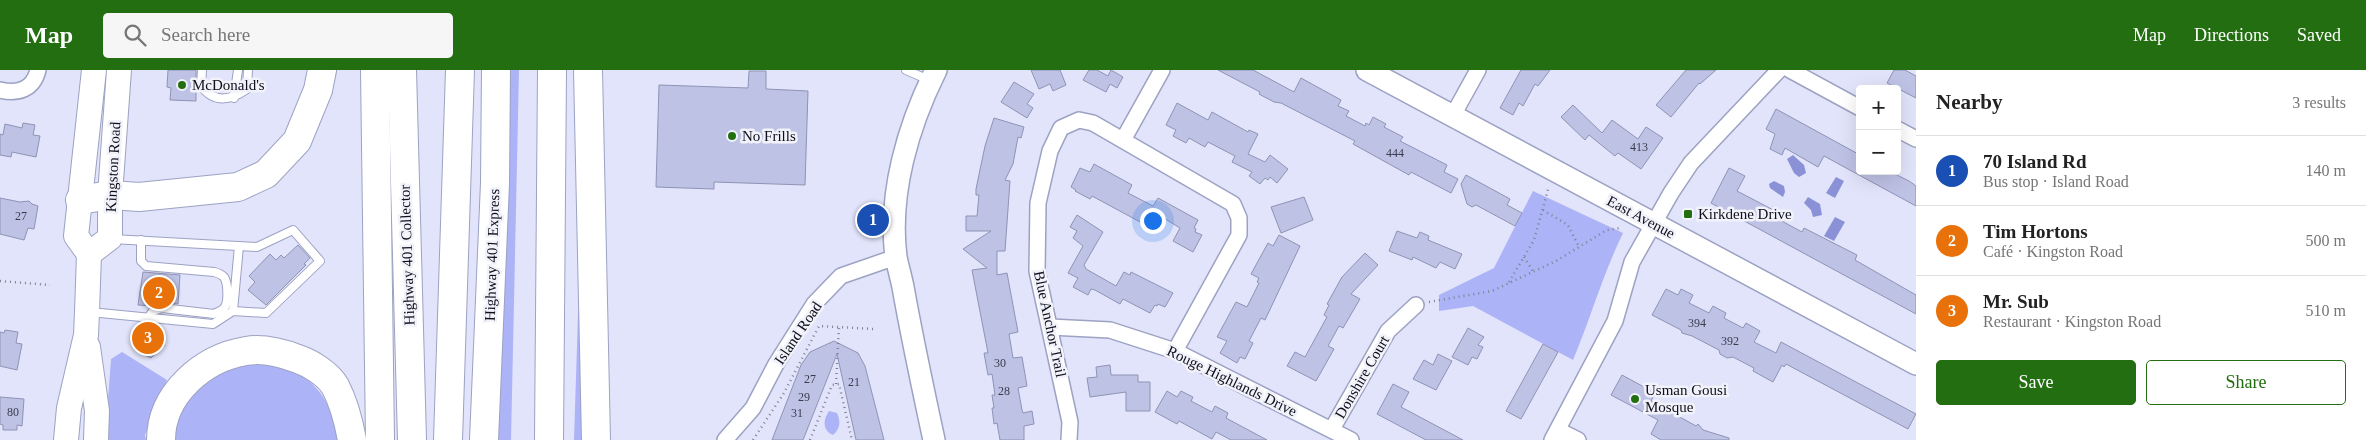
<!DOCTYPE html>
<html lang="en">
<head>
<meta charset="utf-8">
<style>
	:root { --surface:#fff; --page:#f6f6f6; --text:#222; --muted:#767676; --line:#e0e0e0; --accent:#226e10 }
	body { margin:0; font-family:"Times New Roman",serif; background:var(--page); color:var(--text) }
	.controls { position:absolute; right:15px; top:15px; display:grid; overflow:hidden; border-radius:5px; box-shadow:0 5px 20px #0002 }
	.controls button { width:45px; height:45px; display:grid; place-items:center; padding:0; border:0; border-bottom:1px solid var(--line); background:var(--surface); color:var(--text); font:25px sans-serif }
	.you { position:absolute; left:1152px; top:150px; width:18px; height:18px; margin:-12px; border:4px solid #fff; border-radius:50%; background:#1a73e8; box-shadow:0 0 0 8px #1a73e833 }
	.badge { display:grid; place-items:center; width:32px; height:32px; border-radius:50%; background:var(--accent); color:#fff; font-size:16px; font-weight:700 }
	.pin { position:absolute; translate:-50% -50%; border:2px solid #fff; box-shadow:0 1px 5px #0006 }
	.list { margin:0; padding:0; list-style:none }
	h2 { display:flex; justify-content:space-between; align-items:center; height:65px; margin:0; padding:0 20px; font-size:21px }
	h2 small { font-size:16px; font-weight:400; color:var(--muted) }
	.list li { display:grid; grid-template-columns:32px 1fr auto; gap:15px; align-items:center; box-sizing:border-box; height:70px; padding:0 20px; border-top:1px solid var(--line) }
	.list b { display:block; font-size:19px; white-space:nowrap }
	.list p { margin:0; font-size:16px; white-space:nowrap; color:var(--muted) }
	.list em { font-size:16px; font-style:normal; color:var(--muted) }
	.actions { display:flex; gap:10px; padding:15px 20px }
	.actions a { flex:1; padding:11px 0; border:1px solid var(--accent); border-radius:5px; text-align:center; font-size:18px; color:var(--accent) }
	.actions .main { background:var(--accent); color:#fff }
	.icon { flex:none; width:28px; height:28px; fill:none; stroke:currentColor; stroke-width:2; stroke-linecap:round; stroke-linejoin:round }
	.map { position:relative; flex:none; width:1916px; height:370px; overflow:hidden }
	header { display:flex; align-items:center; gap:30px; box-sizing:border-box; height:70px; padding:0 25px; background:var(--accent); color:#fff }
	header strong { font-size:24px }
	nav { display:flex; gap:28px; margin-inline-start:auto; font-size:18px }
	.search { width:350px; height:45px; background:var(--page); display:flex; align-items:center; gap:12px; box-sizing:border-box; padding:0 18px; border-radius:5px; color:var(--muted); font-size:19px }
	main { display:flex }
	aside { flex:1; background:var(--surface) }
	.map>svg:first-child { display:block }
</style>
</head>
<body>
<header>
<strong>Map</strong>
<div class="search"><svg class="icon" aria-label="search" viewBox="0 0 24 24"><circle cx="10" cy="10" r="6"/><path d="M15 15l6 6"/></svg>Search here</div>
<nav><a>Map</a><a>Directions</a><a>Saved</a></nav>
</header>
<main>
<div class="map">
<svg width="1916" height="370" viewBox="0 0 1916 370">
	<rect width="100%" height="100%" fill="#e1e4fa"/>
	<g fill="#acb3f6">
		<polygon points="507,0 519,0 511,370 494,370"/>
		<path d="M1533 121 1623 163C1603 204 1591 247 1573 290L1473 236 1439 241V225L1494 198Z"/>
		<polygon points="581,151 587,370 574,370"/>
		<polygon points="122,282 167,310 145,365 146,370 105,370 111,289"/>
		<path d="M270 289C313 308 329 322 338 370H169L182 331 205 306 240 291Z"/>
		<path d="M829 341 837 343C841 352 840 359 833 365 822 360 823 350 829 341Z"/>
	</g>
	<g fill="#8b91d7">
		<polygon points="1793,85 1804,95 1806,103 1799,107 1794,103 1787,89"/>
		<polygon points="1836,107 1844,111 1835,128 1826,123"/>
		<polygon points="1774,111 1784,116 1785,122 1783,127 1770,118 1769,114"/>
		<polygon points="1808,127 1820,134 1822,145 1813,147 1811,140 1804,133"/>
		<polygon points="1835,147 1845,152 1834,171 1824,166"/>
	</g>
	<g fill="#bec2e5" stroke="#8f93b4">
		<polygon points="168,0 196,0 196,31 170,30 171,18 167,17"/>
		<polygon points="1031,0 1060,0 1066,15 1053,21 1050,14 1039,19"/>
		<polygon points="1089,0 1097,0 1108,6 1111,0 1123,7 1117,18 1110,14 1106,22 1083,10"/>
		<polygon points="1218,0 1253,0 1294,22 1301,8 1341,30 1338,36 1349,41 1346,46 1365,56 1366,53 1369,55 1373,47 1386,54 1384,57 1403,67 1400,71 1447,95 1444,102 1458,109 1451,123 1411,102 1409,105 1353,74 1355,71 1281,33 1274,32 1259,24 1260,22"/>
		<polygon points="1521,0 1550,0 1538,16 1535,14 1523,36 1519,33 1513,45 1500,38"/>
		<polygon points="1686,0 1716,0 1700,14 1699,13 1671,47 1656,35"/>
		<polygon points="1894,0 1905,0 1916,6 1916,28 1887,13"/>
		<polygon points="749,1 766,1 766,19 808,21 805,115 714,112 714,119 656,117 659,15 748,18"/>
		<polygon points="1014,12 1034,24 1027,34 1033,38 1027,48 1001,32"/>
		<polygon points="1177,33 1208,50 1212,42 1248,62 1249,60 1258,64 1248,84 1265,92 1270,85 1288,99 1277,113 1270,107 1268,110 1265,108 1260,114 1249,106 1252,102 1232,92 1235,86 1208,72 1205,77 1189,68 1186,73 1173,66 1176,60 1166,55"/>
		<polygon points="1573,35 1602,63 1612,50 1638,69 1646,57 1663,68 1641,99 1618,83 1615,86 1589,65 1585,70 1561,47"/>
		<polygon points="1776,39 1860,85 1860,101 1889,101 1909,111 1916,116 1916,136 1824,86 1818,97 1785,78 1782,85 1770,79 1775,64 1766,59"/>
		<polygon points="994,48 1024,57 1021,68 1018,67 1013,94 1005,110 1010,111 1005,181 997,181 997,205 1007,203 1018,262 1009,264 1013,288 1022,287 1027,316 1018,318 1022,340 1023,343 1032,341 1034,354 1024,356 1024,370 1000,370 997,353 994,354 992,338 994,338 992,325 995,325 992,304 988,305 984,283 988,283 972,200 987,198 963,179 991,161 966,161 966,146 977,146 979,125 976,125 976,119 985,76"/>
		<polygon points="23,53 35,55 33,65 40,66 36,87 12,82 11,87 0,85 0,64 3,65 5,54 22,58"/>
		<polygon points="1094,94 1132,115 1128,123 1153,136 1158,128 1198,150 1194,158 1196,159 1195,162 1202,165 1193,182 1173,171 1180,158 1162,147 1155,160 1092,126 1090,129 1075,121 1076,120 1071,117 1080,98 1090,102"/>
		<polygon points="1729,98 1745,106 1737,121 1781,144 1778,149 1802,162 1804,158 1857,185 1855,190 1916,225 1916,244 1711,133"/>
		<polygon points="1466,105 1510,129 1507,135 1522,143 1515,156 1476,135 1472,137 1467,134 1461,114"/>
		<polygon points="1304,127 1313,150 1281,163 1271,137"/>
		<polygon points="0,128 20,132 29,131 32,134 38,136 34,159 28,158 24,170 0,164"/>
		<polygon points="1077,145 1103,162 1084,195 1086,199 1116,216 1124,202 1130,205 1131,202 1173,223 1165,237 1158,234 1157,236 1155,235 1150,243 1123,229 1120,234 1095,220 1091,219 1088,225 1073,217 1078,208 1068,203 1083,176 1073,168 1077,161 1070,157"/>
		<polygon points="1397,161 1417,168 1420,162 1429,166 1428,170 1462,184 1455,199 1440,192 1436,198 1413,187 1412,190 1389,181"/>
		<polygon points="1279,165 1300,176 1265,250 1261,248 1249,271 1253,273 1245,289 1240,287 1237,293 1220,283 1227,271 1217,267 1236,232 1247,237 1259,213 1257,212 1259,208 1251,204 1268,173 1273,176"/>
		<polygon points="298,175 310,188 304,194 306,195 266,235 248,220 255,212 249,206 270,184 276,190 281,185 284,188"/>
		<polygon points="1365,183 1378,195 1351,224 1360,229 1343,258 1339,256 1328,276 1334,279 1316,311 1287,296 1295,282 1305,287 1327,247 1324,245 1329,235 1327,234 1342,207"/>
		<polygon points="143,202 180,205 178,234 162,232 152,236 138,235"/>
		<polygon points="1666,219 1678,225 1681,219 1693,225 1689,233 1709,243 1713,236 1726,243 1724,248 1743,258 1746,253 1760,261 1754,272 1776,283 1781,272 1916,344 1908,359 1786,294 1784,297 1782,295 1773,312 1753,301 1754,298 1733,287 1727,288 1720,284 1719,280 1692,266 1682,263 1681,260 1652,245"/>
		<polygon points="1468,258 1484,267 1478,275 1483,277 1477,289 1472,287 1468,295 1452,287"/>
		<polygon points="5,260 18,262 16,273 22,274 17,300 0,296 0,262 4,263"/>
		<polygon points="139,260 152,261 165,275 151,288 137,281"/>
		<polygon points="834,271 858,283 865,296 884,370 856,370 837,284 803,370 772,370 801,295 810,282"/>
		<polygon points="1543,274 1558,282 1521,349 1506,341"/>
		<polygon points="1438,284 1452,291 1436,320 1413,309 1424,290 1433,295"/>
		<polygon points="1110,295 1111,305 1138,305 1138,312 1150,312 1150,341 1126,341 1126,322 1090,327 1087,308 1097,307 1096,297"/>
		<polygon points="1622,305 1655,323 1651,331 1696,356 1698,354 1703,360 1729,368 1729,370 1661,370 1651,364 1658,350 1611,325"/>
		<polygon points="1393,314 1409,322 1401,337 1463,370 1426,370 1377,344"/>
		<polygon points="1167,321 1177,327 1181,321 1193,327 1191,331 1212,342 1215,336 1228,343 1226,348 1267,370 1231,370 1216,362 1212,369 1179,351 1177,354 1155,342"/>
		<polygon points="0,327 24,329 22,356 17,355 17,360 3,360 3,355 0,354"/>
	</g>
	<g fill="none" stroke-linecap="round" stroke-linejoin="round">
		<g stroke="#9da2c3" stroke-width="10">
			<g id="lane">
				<path d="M202 0 201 16C214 33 230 31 247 19L248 0"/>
				<polyline points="906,0 929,10"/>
				<polyline points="234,28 238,0"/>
				<path d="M141 170V191L146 196 214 202C218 203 221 204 224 207 228 213 229 233 224 238 222 241 217 242 214 244L162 238 153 241 148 248"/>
				<polyline points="233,241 239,176"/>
				<polyline points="90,242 213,254 233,241 266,243 320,191 293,160 257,177 112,169"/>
			</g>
		</g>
		<g stroke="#9da2c3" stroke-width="18">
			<g id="street">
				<polyline points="1790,0 1860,38"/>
				<path d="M0 20C18 24 33 20 38 0"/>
				<polyline points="1452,47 1478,0"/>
				<polyline points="1897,59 1916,69"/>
				<polyline points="1123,70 1162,0"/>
				<polyline points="1050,257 1110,260 1175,281 1351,370"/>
				<polyline points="1332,359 1388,261 1416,235"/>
				<polyline points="1558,360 1578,370"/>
				<polyline points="725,370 753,338 776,294 814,234 841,206 896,187"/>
				<polyline points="1069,370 1070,352 1037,201 1038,133 1050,81 1061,58 1079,50 1093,53 1233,134 1239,148 1239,165 1175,281"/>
				<polyline points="1552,370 1615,251 1632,192 1671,123 1691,93 1779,0"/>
			</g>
		</g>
		<g stroke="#9da2c3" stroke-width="24">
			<g id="secondary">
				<polyline points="1367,0 1916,294"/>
				<path d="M934 370C923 319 912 268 903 217 901 207 898 197 896 187 888 124 908 56 936 0"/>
			</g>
		</g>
		<g stroke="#9da2c3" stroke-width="26">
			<g id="primary">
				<polyline points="89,184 110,168 110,125 119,0"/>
				<polyline points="88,277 97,341 96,370"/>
				<polyline points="66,370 69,338 86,265 87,242 89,184 76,166 94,0"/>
			</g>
		</g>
		<g stroke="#9da2c3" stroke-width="30">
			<g id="highway">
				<polyline points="375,0 380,370"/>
				<polyline points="402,0 412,370"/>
				<polyline points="588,0 596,370"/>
				<polyline points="80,130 110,125 139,127 238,117 266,104 297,71 318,20 322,0"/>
				<path d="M161 370C161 324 203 288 246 281 263 278 282 283 298 289 310 293 328 304 335 316 343 331 349 353 352 370"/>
				<polyline points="448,370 460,0"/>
				<polyline points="484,370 495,113 496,0"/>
				<polyline points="549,370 552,0"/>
			</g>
		</g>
		<g stroke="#808293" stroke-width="2.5" stroke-dasharray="1 4" stroke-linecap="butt">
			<polyline points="1543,140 1568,155 1579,177"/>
			<polyline points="1524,187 1534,203"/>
			<polyline points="0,211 50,215"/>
			<polyline points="1509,212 1534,170 1549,116"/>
			<polyline points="1429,232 1492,221 1556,191 1607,160 1621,158"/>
			<polyline points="836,314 839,257"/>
			<polyline points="753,370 784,323 819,256 874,259"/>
			<polyline points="810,370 832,315 839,314 852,370"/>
		</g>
		<use href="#lane" stroke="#fff" stroke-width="8"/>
		<use href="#street" stroke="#fff" stroke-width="15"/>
		<use href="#secondary" stroke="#fff" stroke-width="21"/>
		<use href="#primary" stroke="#fff" stroke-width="24"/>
		<use href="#highway" stroke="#fff" stroke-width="28"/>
	</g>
	<g fill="#226e10" stroke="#f1f2fa" stroke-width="2">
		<circle cx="182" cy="15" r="5"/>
		<circle cx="732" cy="66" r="5"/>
		<rect x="1683" y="139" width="10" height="10" rx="2.5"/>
		<circle cx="1635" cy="329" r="5"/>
	</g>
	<g text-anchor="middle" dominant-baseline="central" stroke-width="5" stroke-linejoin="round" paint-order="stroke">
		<g font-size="12" fill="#3a3c4d">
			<text x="1639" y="77">413</text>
			<text x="1395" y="83">444</text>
			<text x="21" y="146">27</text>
			<text x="1697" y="253">394</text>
			<text x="1730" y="271">392</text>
			<text x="1000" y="293">30</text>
			<text x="810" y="309">27</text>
			<text x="854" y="312">21</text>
			<text x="1004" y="321">28</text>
			<text x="804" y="327">29</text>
			<text x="13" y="342">80</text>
			<text x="797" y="343">31</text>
		</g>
		<g font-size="15" fill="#0e0f1a" stroke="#f1f2fa" text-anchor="start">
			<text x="192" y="15">McDonald's</text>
			<text x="742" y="66">No Frills</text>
			<text x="1698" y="144">Kirkdene Drive</text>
			<text x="1645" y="320">Usman Gousi<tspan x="1645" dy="17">Mosque</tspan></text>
		</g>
		<g font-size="15" fill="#0e0f1a" stroke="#f1f2fa">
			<text transform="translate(113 97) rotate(-87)">Kingston Road</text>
			<text transform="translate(1641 147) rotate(28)">East Avenue</text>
			<text transform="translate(407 185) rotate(-92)">Highway 401 Collector</text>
			<text transform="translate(492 185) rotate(-88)">Highway 401 Express</text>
			<text transform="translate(1050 254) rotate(78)">Blue Anchor Trail</text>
			<text transform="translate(798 263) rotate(-56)">Island Road</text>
			<text transform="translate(1362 307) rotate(-60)">Donshire Court</text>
			<text transform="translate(1232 311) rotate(26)">Rouge Highlands Drive</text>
		</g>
	</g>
</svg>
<div class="controls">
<button>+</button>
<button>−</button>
</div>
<div class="you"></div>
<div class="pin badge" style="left:873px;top:150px;background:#1a4fb4">1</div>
<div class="pin badge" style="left:159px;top:223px;background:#e8710a">2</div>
<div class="pin badge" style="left:148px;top:268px;background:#e8710a">3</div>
</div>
<aside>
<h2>Nearby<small>3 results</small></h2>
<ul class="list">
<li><span class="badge" style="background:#1a4fb4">1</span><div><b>70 Island Rd</b><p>Bus stop · Island Road</p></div><em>140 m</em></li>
<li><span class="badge" style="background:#e8710a">2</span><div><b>Tim Hortons</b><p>Café · Kingston Road</p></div><em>500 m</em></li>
<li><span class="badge" style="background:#e8710a">3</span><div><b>Mr. Sub</b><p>Restaurant · Kingston Road</p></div><em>510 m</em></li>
</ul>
<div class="actions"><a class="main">Save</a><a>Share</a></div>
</aside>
</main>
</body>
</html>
